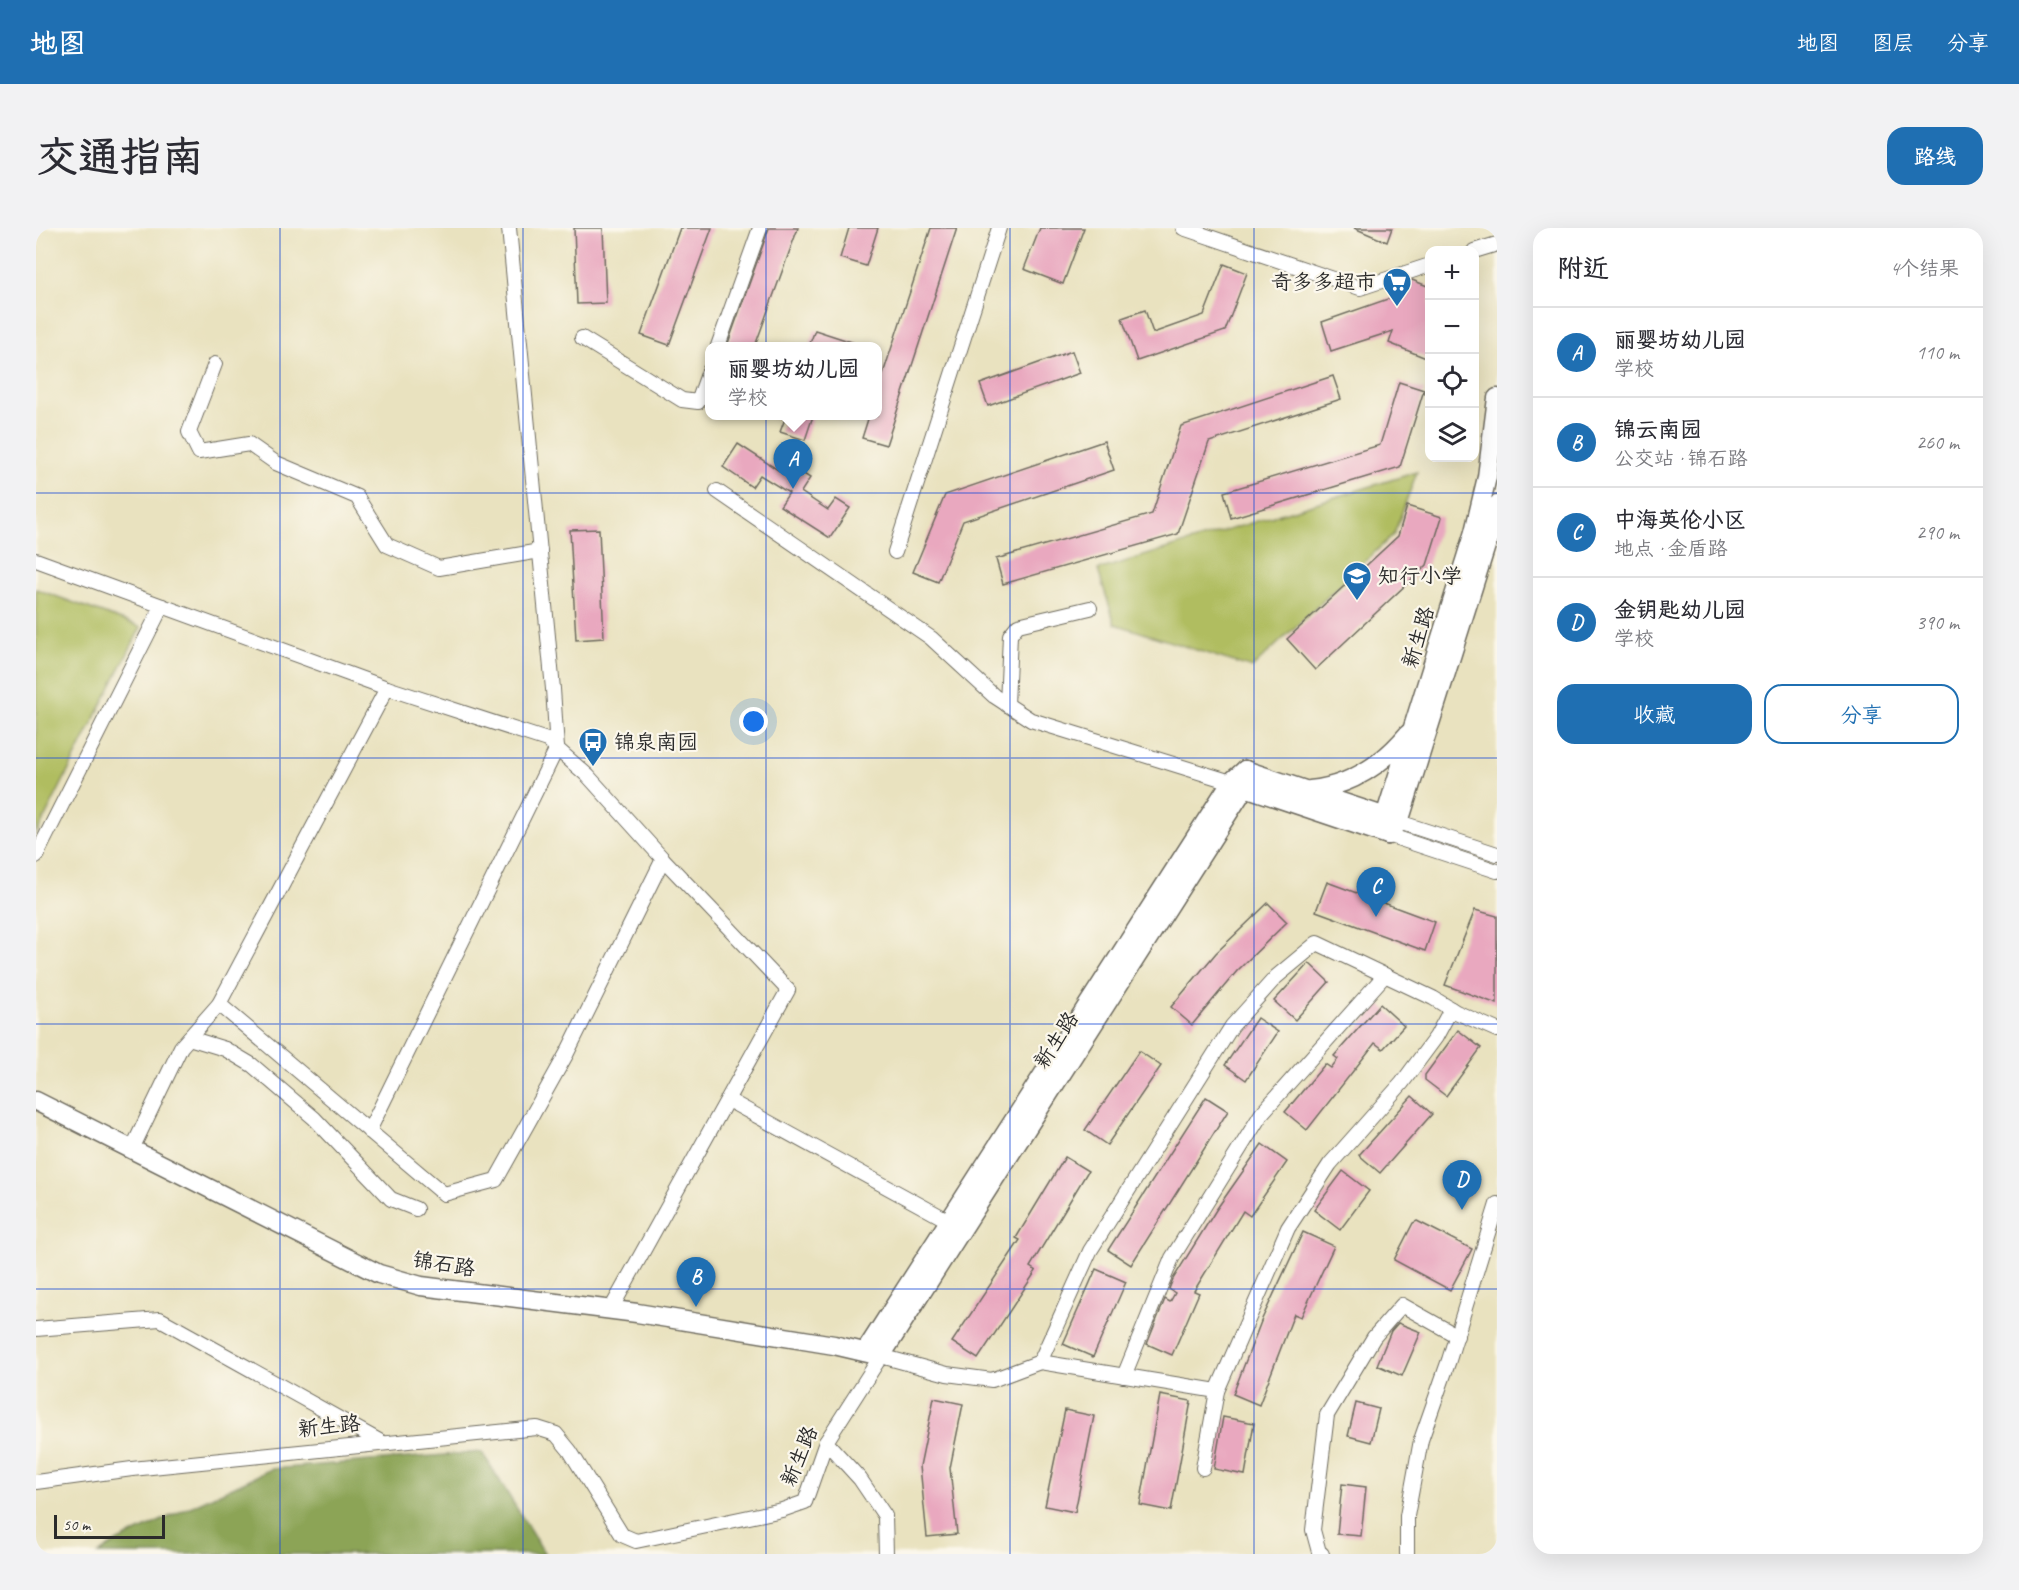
<!DOCTYPE html>
<html lang="zh">
<head>
<meta charset="utf-8">
<style>
	:root { --surface:#fff; --page:#f2f2f3; --text:#2b2b33; --muted:#7c7c81; --line:#e1e1e2; --accent:#1f6fb2 }
	body { margin:0; font-family:Caveat,"LXGW WenKai TC",sans-serif; background:var(--page); color:var(--text) }
	.controls { position:absolute; right:18px; top:18px; display:grid; overflow:hidden; border-radius:12px; box-shadow:0 6px 24px #0002 }
	.controls button { width:54px; height:54px; display:grid; place-items:center; padding:0; border:0; border-bottom:2px solid var(--line); background:var(--surface); color:var(--text); font:30px sans-serif }
	.scale { position:absolute; left:18px; bottom:15px; width:111px; box-sizing:border-box; padding-left:6px; border:3px solid #2b2b2b; border-top:0; font-size:16px; line-height:21px; white-space:nowrap; color:#2b2b2b; -webkit-text-stroke:4px #fbf7ec; paint-order:stroke }
	.you { position:absolute; left:718px; top:494px; width:21px; height:21px; margin:-15px; border:4px solid #fff; border-radius:50%; background:#1a73e8; box-shadow:0 0 0 9px #1a73e833 }
	.badge { display:grid; place-items:center; width:39px; height:39px; border-radius:50%; background:var(--accent); color:#fff; font-size:20px; font-weight:700 }
	.pin { position:absolute; translate:-50% -50px; filter:drop-shadow(0 2px 3px #0008) }
	.pin::after { content:''; position:absolute; top:32px; width:21px; height:18px; background:inherit; clip-path:polygon(0 0,100% 0,50% 100%) }
	.popup { position:absolute; left:669px; top:114px; width:177px; height:78px; box-sizing:border-box; display:grid; place-content:center; border-radius:12px; background:var(--surface); filter:drop-shadow(0 2px 4px #0005); font-size:20px; white-space:nowrap; color:var(--muted) }
	.popup b { font-size:22px; color:var(--text) }
	.popup::after { content:''; position:absolute; left:50%; top:100%; margin-left:-12px; border:12px solid transparent; border-top-color:var(--surface) }
	.list { margin:0; padding:0; list-style:none }
	h2 { display:flex; justify-content:space-between; align-items:center; height:78px; margin:0; padding:0 24px; font-size:26px }
	h2 small { font-size:20px; font-weight:400; color:var(--muted) }
	.list li { display:grid; grid-template-columns:39px 1fr auto; gap:18px; align-items:center; box-sizing:border-box; height:90px; padding:0 24px; border-top:2px solid var(--line) }
	.list b { display:block; font-size:22px; white-space:nowrap }
	.list p { margin:0; font-size:20px; white-space:nowrap; color:var(--muted) }
	.list em { font-size:20px; font-style:normal; color:var(--muted) }
	.actions { display:flex; gap:12px; padding:18px 24px }
	.actions a { flex:1; padding:14px 0; border:2px solid var(--accent); border-radius:18px; text-align:center; font-size:21px; color:var(--accent) }
	.actions .main { background:var(--accent); color:#fff }
	.icon { flex:none; width:33px; height:33px; fill:none; stroke:currentColor; stroke-width:2; stroke-linecap:round; stroke-linejoin:round }
	.map { position:relative; flex:none; width:1461px; height:1326px; overflow:hidden; border-radius:18px }
	header { display:flex; align-items:center; gap:36px; box-sizing:border-box; height:84px; padding:0 30px; background:var(--accent); color:#fff }
	header strong { font-size:28px }
	nav { display:flex; gap:33px; margin-inline-start:auto; font-size:21px }
	.intro { display:flex; align-items:center; justify-content:space-between; box-sizing:border-box; height:144px; padding:0 36px }
	h1 { margin:0; font-size:42px }
	.button { padding:15px 27px; border-radius:18px; background:var(--accent); color:#fff; font-size:21px; font-weight:700 }
	main { display:flex; gap:36px; padding:0 36px }
	aside { flex:1; background:var(--surface); border-radius:18px; box-shadow:0 6px 24px #0002 }
	.map>svg:first-child { display:block }
</style>
</head>
<body>
<header>
<strong>地图</strong>
<nav><a>地图</a><a>图层</a><a>分享</a></nav>
</header>
<div class="intro"><h1>交通指南</h1><a class="button">路线</a></div>
<main>
<div class="map">
<svg width="1461" height="1326" viewBox="0 0 1461 1326">
	<rect width="100%" height="100%" fill="#fbf7ec"/>
	<filter id="ink" filterUnits="userSpaceOnUse"><feTurbulence type="fractalNoise" baseFrequency=".0167" numOctaves="2"/><feDisplacementMap in="SourceGraphic" scale="12" xChannelSelector="R" yChannelSelector="G"/><feConvolveMatrix kernelMatrix="1 2 1 2 8 2 1 2 1" color-interpolation-filters="sRGB"/></filter>
	<filter id="wash" filterUnits="userSpaceOnUse"><feTurbulence type="fractalNoise" baseFrequency=".008" numOctaves="4" result="noise"/><feDisplacementMap in="SourceGraphic" scale="24" xChannelSelector="R" yChannelSelector="G"/><feGaussianBlur stdDeviation="1.35" result="paint"/><feColorMatrix in="noise" values="0 0 0 0 0 0 0 0 0 0 0 0 0 0 0 0 0 1.4 0 .05"/><feComposite in="paint" operator="in"/></filter>
	<g filter="url(#wash)">
		<rect width="100%" height="100%" fill="#e9e2bf"/>
		<g fill="#b0bd60" stroke="#6e7446" stroke-width="1.5">
			<polygon points="1381,244 1358,306 1216,440 1079,396 1062,342"/>
			<polygon points="0,361 105,399 0,607"/>
		</g>
		<polygon fill="#8ca456" stroke="#5c6840" stroke-width="1.5" points="446,1224 509,1326 62,1326 82,1313 235,1241"/>
		<g id="blocks">
			<g fill="#e9a8bf">
				<polygon points="538,0 567,0 570,75 541,76"/>
				<polygon points="644,0 676,0 633,117 605,107"/>
				<polygon points="733,0 762,0 719,118 691,118"/>
				<polygon points="813,0 842,0 830,38 804,30"/>
				<polygon points="895,0 921,0 850,217 826,210 833,188 841,188 841,164"/>
				<polygon points="1004,0 1048,0 1027,56 988,41"/>
				<polygon points="1318,0 1356,0 1351,14"/>
				<polygon points="1188,36 1211,45 1189,103 1101,133 1086,90 1109,82 1117,105 1168,87"/>
				<polygon points="1376,52 1394,59 1394,120 1390,130 1353,115 1357,103 1295,123 1286,94 1369,65 1374,53"/>
				<polygon points="779,102 822,116 822,118 773,118"/>
				<polygon points="1036,123 1044,145 952,178 944,156"/>
				<polygon points="1297,148 1305,171 1173,214 1142,306 967,356 960,331 1116,286 1145,198"/>
				<polygon points="1363,154 1388,162 1364,239 1195,290 1188,264 1344,217"/>
				<polygon points="750,188 777,188 769,212 744,204"/>
				<polygon points="1068,213 1078,242 927,293 902,354 877,344 909,267"/>
				<polygon points="702,216 742,242 748,233 774,250 765,264 792,282 800,271 814,280 794,310 744,278 753,265 724,247 716,259 687,239"/>
				<polygon points="1371,278 1406,289 1391,337 1279,442 1251,411 1362,308"/>
				<polygon points="563,301 568,410 540,412 534,302"/>
				<polygon points="1291,654 1399,694 1389,723 1280,683"/>
				<polygon points="1232,675 1251,694 1201,743 1156,797 1135,779 1180,725"/>
				<polygon points="1439,682 1461,688 1461,776 1409,757"/>
				<polygon points="1273,735 1293,754 1259,792 1238,773"/>
				<polygon points="1344,776 1368,798 1347,821 1339,815 1271,902 1249,884 1289,836 1295,840 1302,831 1298,828"/>
				<polygon points="1221,790 1242,804 1210,852 1189,837"/>
				<polygon points="1422,802 1445,820 1410,868 1389,852 1389,847"/>
				<polygon points="1103,823 1125,838 1071,917 1049,902"/>
				<polygon points="1376,868 1396,886 1344,945 1323,927"/>
				<polygon points="1170,869 1192,883 1095,1037 1072,1022"/>
				<polygon points="1226,916 1251,934 1214,988 1207,983 1158,1063 1163,1065 1136,1127 1111,1116 1129,1071 1134,1074 1139,1065 1133,1061 1137,1051 1180,982"/>
				<polygon points="1029,929 1052,943 994,1039 1000,1043 942,1131 916,1114 984,1012 980,1010"/>
				<polygon points="1307,943 1333,963 1304,1002 1278,982"/>
				<polygon points="1381,993 1436,1021 1414,1062 1358,1032 1377,995"/>
				<polygon points="1267,1004 1298,1018 1265,1089 1258,1086 1223,1177 1197,1166 1226,1091"/>
				<polygon points="1060,1041 1090,1054 1057,1129 1027,1116"/>
				<polygon points="1362,1095 1385,1104 1366,1148 1341,1137 1355,1103"/>
				<polygon points="1124,1167 1155,1173 1135,1283 1104,1277"/>
				<polygon points="898,1170 927,1176 914,1240 921,1306 891,1309 884,1238"/>
				<polygon points="1320,1175 1343,1181 1335,1214 1312,1208"/>
				<polygon points="1029,1182 1058,1188 1039,1284 1009,1278"/>
				<polygon points="1187,1189 1218,1195 1209,1247 1178,1241"/>
				<polygon points="1306,1256 1330,1259 1325,1308 1301,1306"/>
			</g>
		</g>
	</g>
	<g filter="url(#ink)">
		<use href="#blocks" fill-opacity="0" stroke="#6e6b5f" stroke-width="1.5"/>
		<g fill="none" stroke-linecap="round" stroke-linejoin="round">
			<g stroke="#6e6b5f" stroke-width="16">
				<g id="street">
					<polyline points="1147,0 1324,60 1394,37"/>
					<polyline points="1438,23 1461,16"/>
					<polyline points="546,110 646,172 662,174 673,143"/>
					<polyline points="682,118 724,0"/>
					<polyline points="179,136 153,204 163,224 213,216 240,235 321,269 351,317 403,340 504,323"/>
					<polyline points="681,263 895,410 958,468 995,492 1195,554"/>
					<polyline points="859,324 963,0"/>
					<polyline points="0,332 351,460 511,512 552,548 627,631 752,762 575,1081"/>
					<polyline points="971,477 974,407 982,397 1054,380"/>
					<polyline points="1363,594 1461,626"/>
					<polyline points="1352,607 1461,643"/>
					<polyline points="0,628 126,378"/>
					<polyline points="183,776 408,966 460,952 531,825 627,631"/>
					<polyline points="153,810 189,821 216,837 278,890 355,971 380,981"/>
					<polyline points="692,872 913,993"/>
					<polyline points="333,903 521,520 517,461 473,0"/>
					<polyline points="96,921 145,819 183,776 351,460"/>
					<polyline points="0,1101 124,1091 347,1215"/>
					<polyline points="1004,1134 1181,1163"/>
					<polyline points="1088,1148 1136,1030 1226,885 1349,747"/>
					<polyline points="790,1214 824,1251 849,1288 850,1326"/>
					<polyline points="1167,1240 1181,1163 1252,1000 1294,936 1366,855 1400,809 1415,781"/>
					<polyline points="0,1254 96,1241 501,1200 520,1206 534,1223 586,1307 600,1313 746,1282 769,1274 790,1214 845,1128 911,1146 956,1152 1004,1134 1054,1023 1196,798 1240,749 1281,715 1397,770 1420,784 1461,802"/>
					<polyline points="1286,1326 1283,1324 1277,1302 1291,1187 1338,1109 1366,1077 1421,1108"/>
					<polyline points="1371,1326 1371,1288 1385,1212 1413,1132 1461,976"/>
				</g>
			</g>
			<g stroke="#6e6b5f" stroke-width="21">
				<g id="secondary">
					<polyline points="1209,542 1359,592"/>
					<polyline points="1200,556 1352,607"/>
					<path d="M1274 562C1315 558 1346 537 1372 506"/>
					<polyline points="1352,607 1349,589 1438,304 1451,249 1461,170"/>
					<polyline points="1352,607 1363,594 1453,308 1461,277"/>
					<polyline points="0,873 343,1046 385,1058 601,1085 798,1117 845,1128 1209,559 1209,542"/>
					<polyline points="829,1124 1195,554 1209,542"/>
				</g>
			</g>
			<use href="#street" stroke="#fff" stroke-width="14"/>
			<use href="#secondary" stroke="#fff" stroke-width="18"/>
		</g>
	</g>
	<path fill="none" stroke="#1d4ed8" stroke-width="1.5" stroke-opacity="0.55" d="M244 0V1326M487 0V1326M730 0V1326M974 0V1326M1218 0V1326M0 265H1461M0 530H1461M0 796H1461M0 1061H1461"/>
	<defs>
		<g id="supermarket-pin" transform="scale(1.5)"><path d="M0 17L-7.5 6A9.5 9.5 0 1 1 7.5 6Z" fill="#1f6fb2" stroke="#fbf7ec"/><path d="M-6-5.5h2.5l.6 2H6L4.5 2H-2.5L-4.4-4H-6ZM-1.5 3.2a1.3 1.3 0 1 0 .1 0ZM3 3.2a1.3 1.3 0 1 0 .1 0Z" fill="#fff"/></g>
		<g id="school-pin" transform="scale(1.5)"><path d="M0 17L-7.5 6A9.5 9.5 0 1 1 7.5 6Z" fill="#1f6fb2" stroke="#fbf7ec"/><path d="M0-5L7-2L0 1L-7-2ZM-4 1L0 2.5L4 1V4Q0 6-4 4Z" fill="#fff"/></g>
		<g id="bus-pin" transform="scale(1.5)"><path d="M0 17L-7.5 6A9.5 9.5 0 1 1 7.5 6Z" fill="#1f6fb2" stroke="#fbf7ec"/><path d="M-5-6H5V4H4V6H2V4H-2V6H-4V4H-5ZM-3.5-4V0h7V-4ZM-3.5 1.2v1.5H-2V1.2ZM2 1.2v1.5H3.5V1.2Z" fill="#fff"/></g>
	</defs>
	<g fill-rule="evenodd">
		<use href="#supermarket-pin" x="1361" y="54"/>
		<use href="#school-pin" x="1321" y="348"/>
		<use href="#bus-pin" x="557" y="514"/>
	</g>
	<g text-anchor="middle" dominant-baseline="central" stroke-width="4.5" stroke-linejoin="round" paint-order="stroke">
		<g font-size="21" fill="#2b2b2b" stroke="#fbf7ec" text-anchor="start">
			<text x="1340" y="54" text-anchor="end">奇多多超市</text>
			<text x="1342" y="348">知行小学</text>
			<text x="578" y="514">锦泉南园</text>
		</g>
		<g font-size="21" fill="#2b2b2b" stroke="#fbf7ec">
			<text transform="translate(1382 409) rotate(-73)">新生路</text>
			<text transform="translate(1020 812) rotate(-57)">新生路</text>
			<text transform="translate(408 1036) rotate(9)">锦石路</text>
			<text transform="translate(293 1198) rotate(-6)">新生路</text>
			<text transform="translate(763 1228) rotate(-67)">新生路</text>
		</g>
	</g>
</svg>
<div class="controls">
<button>+</button>
<button>−</button>
<button><svg class="icon" aria-label="locate" viewBox="0 0 24 24"><circle cx="12" cy="12" r="6"/><path d="M12 2v4M12 18v4M2 12h4M18 12h4"/></svg></button>
<button><svg class="icon" aria-label="layers" viewBox="0 0 24 24"><path d="M12 4l9 5-9 5-9-5zM3 14l9 5 9-5"/></svg></button>
</div>
<div class="scale">50 m</div>
<div class="you"></div>
<div class="pin badge" style="left:757px;top:261px">A</div>
<div class="popup"><b>丽婴坊幼儿园</b>学校</div>
<div class="pin badge" style="left:660px;top:1079px">B</div>
<div class="pin badge" style="left:1340px;top:689px">C</div>
<div class="pin badge" style="left:1426px;top:982px">D</div>
</div>
<aside>
<h2>附近<small>4个结果</small></h2>
<ul class="list">
<li><span class="badge">A</span><div><b>丽婴坊幼儿园</b><p>学校</p></div><em>110 m</em></li>
<li><span class="badge">B</span><div><b>锦云南园</b><p>公交站 · 锦石路</p></div><em>260 m</em></li>
<li><span class="badge">C</span><div><b>中海英伦小区</b><p>地点 · 金盾路</p></div><em>290 m</em></li>
<li><span class="badge">D</span><div><b>金钥匙幼儿园</b><p>学校</p></div><em>390 m</em></li>
</ul>
<div class="actions"><a class="main">收藏</a><a>分享</a></div>
</aside>
</main>
</body>
</html>
